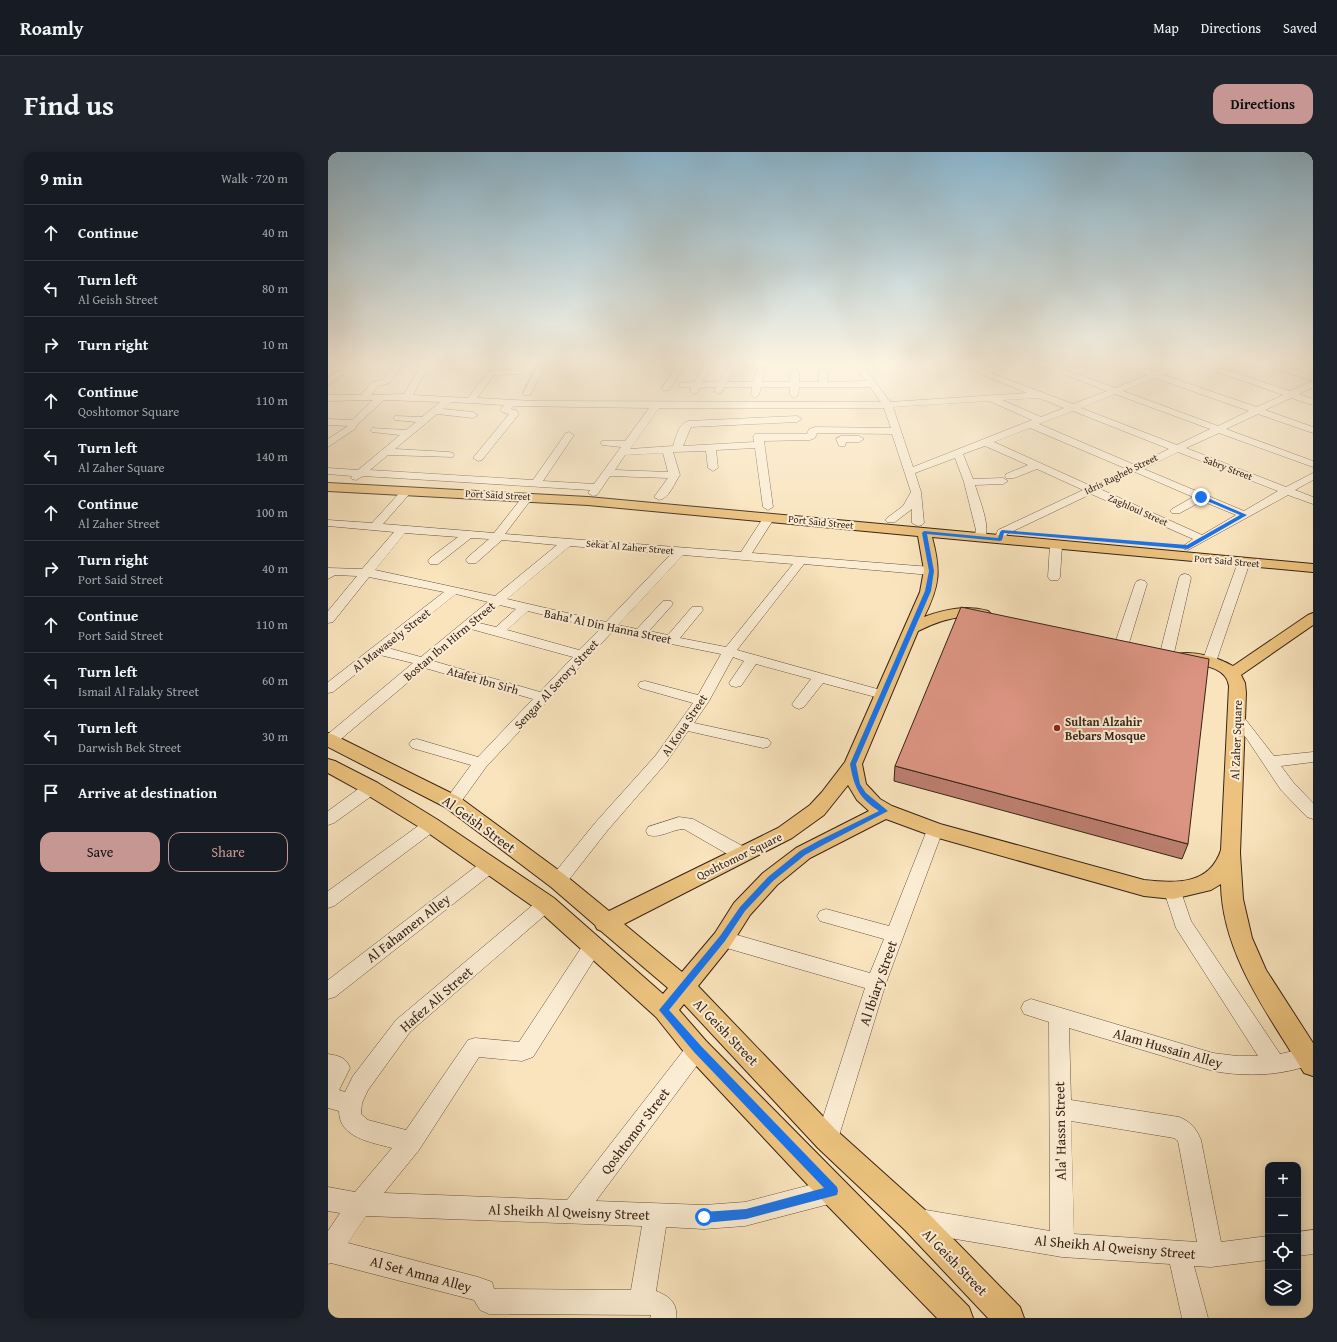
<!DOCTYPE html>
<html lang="en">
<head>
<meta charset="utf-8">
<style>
	:root { --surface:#171b24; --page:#20242c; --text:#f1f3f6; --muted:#9ea1a6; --line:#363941; --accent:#c59692 }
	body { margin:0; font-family:"Gentium Book Plus",serif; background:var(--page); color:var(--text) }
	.controls { position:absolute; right:12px; bottom:12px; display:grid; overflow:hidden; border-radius:8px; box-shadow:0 2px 10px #0003 }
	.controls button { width:36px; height:36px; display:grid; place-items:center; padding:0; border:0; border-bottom:1px solid var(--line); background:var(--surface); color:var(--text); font:20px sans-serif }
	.stop { position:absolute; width:12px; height:12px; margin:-9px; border:3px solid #1a73e8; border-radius:50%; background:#fff }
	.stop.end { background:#1a73e8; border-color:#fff; box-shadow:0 1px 4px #0008 }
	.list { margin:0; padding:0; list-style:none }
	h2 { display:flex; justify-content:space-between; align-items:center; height:52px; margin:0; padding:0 16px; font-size:17px }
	h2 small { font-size:13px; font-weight:400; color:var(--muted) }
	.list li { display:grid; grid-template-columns:26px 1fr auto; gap:12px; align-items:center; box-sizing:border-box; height:56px; padding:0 16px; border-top:1px solid var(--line) }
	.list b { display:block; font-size:15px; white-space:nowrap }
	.list p { margin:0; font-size:13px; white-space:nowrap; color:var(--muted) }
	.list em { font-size:13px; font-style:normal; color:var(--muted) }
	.actions { display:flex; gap:8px; padding:12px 16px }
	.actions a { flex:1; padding:9px 0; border:1px solid var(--accent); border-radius:12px; text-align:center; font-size:14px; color:var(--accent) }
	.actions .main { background:var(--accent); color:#111 }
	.icon { flex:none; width:22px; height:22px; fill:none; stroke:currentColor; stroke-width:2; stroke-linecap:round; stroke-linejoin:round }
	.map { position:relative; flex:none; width:985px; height:1166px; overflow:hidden; border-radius:12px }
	header { display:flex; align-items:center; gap:24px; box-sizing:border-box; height:56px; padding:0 20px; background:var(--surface); border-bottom:1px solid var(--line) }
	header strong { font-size:19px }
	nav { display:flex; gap:22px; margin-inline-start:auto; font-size:14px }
	.intro { display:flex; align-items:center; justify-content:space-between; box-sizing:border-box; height:96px; padding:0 24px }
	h1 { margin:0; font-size:28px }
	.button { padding:10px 18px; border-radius:12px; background:var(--accent); color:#111; font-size:14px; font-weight:700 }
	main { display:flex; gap:24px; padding:0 24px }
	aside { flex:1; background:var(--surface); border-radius:12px; box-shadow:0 2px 10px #0003 }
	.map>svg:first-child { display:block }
</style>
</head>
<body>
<header>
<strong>Roamly</strong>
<nav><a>Map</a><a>Directions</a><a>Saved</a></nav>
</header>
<div class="intro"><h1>Find us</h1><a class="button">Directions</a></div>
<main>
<aside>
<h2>9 min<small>Walk · 720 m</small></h2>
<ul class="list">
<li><svg class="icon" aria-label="ahead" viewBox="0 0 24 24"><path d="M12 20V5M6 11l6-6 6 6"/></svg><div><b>Continue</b></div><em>40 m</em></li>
<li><svg class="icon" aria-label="left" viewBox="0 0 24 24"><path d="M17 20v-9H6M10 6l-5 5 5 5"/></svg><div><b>Turn left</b><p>Al Geish Street</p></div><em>80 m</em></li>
<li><svg class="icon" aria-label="right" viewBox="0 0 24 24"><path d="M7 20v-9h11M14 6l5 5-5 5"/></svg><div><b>Turn right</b></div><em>10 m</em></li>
<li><svg class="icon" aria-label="ahead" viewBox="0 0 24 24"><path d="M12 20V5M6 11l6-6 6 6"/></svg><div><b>Continue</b><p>Qoshtomor Square</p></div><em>110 m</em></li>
<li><svg class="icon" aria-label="left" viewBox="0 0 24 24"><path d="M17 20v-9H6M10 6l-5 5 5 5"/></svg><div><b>Turn left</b><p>Al Zaher Square</p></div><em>140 m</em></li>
<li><svg class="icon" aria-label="ahead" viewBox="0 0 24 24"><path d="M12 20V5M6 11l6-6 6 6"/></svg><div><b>Continue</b><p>Al Zaher Street</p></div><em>100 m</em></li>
<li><svg class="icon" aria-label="right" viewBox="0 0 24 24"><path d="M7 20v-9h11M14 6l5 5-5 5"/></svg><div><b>Turn right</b><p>Port Said Street</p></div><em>40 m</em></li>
<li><svg class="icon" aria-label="ahead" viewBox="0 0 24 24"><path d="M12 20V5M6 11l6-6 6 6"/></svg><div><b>Continue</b><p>Port Said Street</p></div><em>110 m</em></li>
<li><svg class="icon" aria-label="left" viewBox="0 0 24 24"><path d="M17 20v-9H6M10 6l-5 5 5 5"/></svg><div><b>Turn left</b><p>Ismail Al Falaky Street</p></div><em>60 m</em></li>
<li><svg class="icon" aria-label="left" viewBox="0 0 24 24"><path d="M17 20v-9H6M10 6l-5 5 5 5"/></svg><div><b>Turn left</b><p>Darwish Bek Street</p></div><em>30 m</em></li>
<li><svg class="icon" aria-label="arrive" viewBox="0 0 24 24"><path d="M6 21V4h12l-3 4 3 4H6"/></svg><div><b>Arrive at destination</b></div></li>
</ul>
<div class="actions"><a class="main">Save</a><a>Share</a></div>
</aside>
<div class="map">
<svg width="985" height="1166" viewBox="0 0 985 1166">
	<rect width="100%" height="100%" fill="#f9e4bd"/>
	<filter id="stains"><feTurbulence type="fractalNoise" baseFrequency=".005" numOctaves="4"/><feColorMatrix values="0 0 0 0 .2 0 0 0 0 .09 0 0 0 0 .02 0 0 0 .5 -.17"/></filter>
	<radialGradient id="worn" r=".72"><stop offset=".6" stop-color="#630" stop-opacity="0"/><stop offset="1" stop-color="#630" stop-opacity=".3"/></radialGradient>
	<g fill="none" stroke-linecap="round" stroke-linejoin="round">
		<g stroke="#685340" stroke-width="1">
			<g id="minor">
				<polygon points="29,213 43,213 32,218 26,218 25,216"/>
				<path d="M66 213H74L62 231 50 234 43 243 76 242 93 213H101L85 243 140 246 160 219 191 217 195 220 194 222 166 223 149 246 206 249 553 250 542 235H471L470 243 466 246 462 243V235H433L431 243 427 246 423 243 424 235H396L393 241 390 242 386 239 388 235 372 236 369 241 366 242 362 239 363 236 352 235 351 233 352 231 366 230 375 215 378 214 382 217 375 230H390L399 215 402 214 406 217 399 230H425L428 218 432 215 436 218 434 230H462L463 219 467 216 471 219V230H491V219L495 216 499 219V230L538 229 526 213H535L562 250 699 241 631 213H644L656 218 669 213H683L663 221 745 252 779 239 712 213H725L787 236 819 223 794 213H807L827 220 844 213H857L835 223 929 255 955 243 870 213H884L962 239 985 229 937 213H951L985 224V235L971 242 985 247V253L963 246 937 258 985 275V281L930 262 898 277 985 309V315L891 281 858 296 958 335 985 321V328L967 338 985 345V352L960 343 860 398 856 397 854 395 865 387 763 342 679 382 676 390H668L666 388 670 378 755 338 709 317 686 326H678L677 324 678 322 700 313 657 294 635 302 645 327 675 326 680 329 675 332 647 333C651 347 664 377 656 388H648L646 386 648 378 636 330 627 306 587 321 593 340 596 371 594 373 590 374 584 371V357L567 370H559L557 368 559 366 575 354 583 340 564 282 489 281 487 286 482 288 436 289 445 355 440 358 435 355 427 296 388 298 390 316 385 319 380 316 378 299 345 300 352 323C346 331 342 346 331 348L326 345 340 326 282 324 269 343 265 344 260 341 262 338 35 324 28 328 24 327 23 325 24 324 0 322V316L30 318 72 283 44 280 42 278 44 276 78 278 88 270 67 268 65 266 67 264 94 265 112 250 56 248 29 273 27 277 0 295V287L20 274 0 273V267L24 268 45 248 0 249V243H33L44 230 56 227ZM827 226 921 259 890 274 795 239ZM787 242 882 277 849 293 753 256ZM711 246 736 256 713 265 674 248ZM661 249 704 268 585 315 565 255ZM123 250 176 253 172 258 174 260 181 262 145 306 150 309 154 308 191 262 188 258 183 257 186 254 321 256 297 289H274L272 291 274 293 293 295 266 332 215 329 246 283 241 280 238 281 205 328 42 318 60 303 125 305 126 303 125 301 121 300 67 297 109 262 145 266 150 263 145 260 115 257ZM331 256H556L563 276 487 275 481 277 479 282H427L425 284 426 290 355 294 363 275 469 270 474 267 469 264 360 269C350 272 348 286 345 294L302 297ZM745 259 841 297 807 313 711 272ZM702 276 799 317 763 334 666 290ZM850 300 950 339 916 359 816 317ZM335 301 340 320 287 318 297 303ZM807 320 865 345 844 357 842 359 844 361H852L874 349 908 363 874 383 772 337Z"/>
				<polygon points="210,213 218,213 202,243 196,243 195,241"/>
				<polygon points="349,213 357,213 341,238 335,238 334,236"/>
				<polygon points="13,217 17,220 16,222 0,233 0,226"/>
				<polygon points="513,284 531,284 536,287 531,290 518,290 517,294 511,294 508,287"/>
				<path d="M79 336 84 339 55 372 166 381 196 343 200 342 205 345 177 382 413 400 437 363 441 362 447 365 424 401 603 415 607 416 609 419 607 422 603 423 476 412 409 498 560 540 562 543 560 546 555 547 495 531 476 555 471 557 466 555 464 552 483 527 428 512 413 534 408 535 403 534 401 531 416 509 405 505 381 549 366 571 440 587 443 591 440 595 435 596 360 579 338 611 279 679 236 734 230 736 224 734 221 729 224 724 267 671 328 603 365 551 312 536 310 533 312 530 317 529 370 543 393 502 284 480 158 615 130 654 124 656 118 654 116 650 143 613 84 596 81 592 84 588 89 587 150 605 205 547 97 516 7 592H0V582L85 511 52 503 5 540 0 541V530L116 440 41 425 5 470 0 471V459L29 424 7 423 0 427V416L34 417 66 380 0 374V368L44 371 75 337ZM77 381 130 385 102 406 100 409 102 412H110L143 386 161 387 140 405 138 408 140 411H148L174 388 229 393 167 444 47 418ZM242 394 343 402 278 470 179 447ZM355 403 465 412 398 495 352 486 375 458 374 455H364L340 483 321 479 345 452 343 449H335L309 477 290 473ZM128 442 160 450 93 505 60 496ZM172 453 188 457 168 475 151 471ZM200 459 272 477 251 498 179 478ZM143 477 245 505 212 540 105 509Z"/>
				<polygon points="728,390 732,391 734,393 732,425 730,428 722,428 720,425 722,393 724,391"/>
				<polygon points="916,406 920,407 922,410 888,510 886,513 881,514 876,513 874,510 910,410 912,407"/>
				<polygon points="857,422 861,423 863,426 846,501 844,504 834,504 832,501 851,426 853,423"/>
				<polygon points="813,428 817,429 819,432 801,491 799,494 789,494 787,491 807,432 809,429"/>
				<polygon points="909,561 914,563 946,604 985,600 985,610 953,614 965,630 985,651 985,667 979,665 953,638 919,587 902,566 904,563"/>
				<polygon points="43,630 49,632 51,636 49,640 6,671 0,673 0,659 37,632"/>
				<path d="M351 665 365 667 420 697 423 702 420 707 414 708 408 707 356 677C344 677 332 687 320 683L318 679 320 675Z"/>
				<polygon points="103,667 109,669 111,673 109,677 6,754 0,756 0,739 97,669"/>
				<polygon points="607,672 613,674 615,678 558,831 510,987 507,995 499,998 491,995 488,987 537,836 395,795 388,792 386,787 388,782 395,779 542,821 556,787 492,769 489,764 492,759 498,757 561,774 599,678 601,674"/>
				<polygon points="161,707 167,709 170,714 167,719 7,845 0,847 0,828 155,709"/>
				<path d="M845 732 851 734 863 769 952 902 979 896 985 898V912C952 924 919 925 885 919L741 876 743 948 851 965C863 970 868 976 873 988L893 1090 940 1084V1108L883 1115 866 1114 880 1166H854L842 1112 734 1105 592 1081 584 1077 580 1069 584 1061 592 1057 722 1079 721 870 696 862 693 856 696 850 703 847 885 901 909 904H930L848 776 836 739 839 734ZM743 969 846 986 850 989 869 1090 746 1082Z"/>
				<path d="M218 745 224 747 227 752 224 757 82 880 40 938 34 951 33 962 40 968 78 978 140 888 147 886 191 890 257 790 264 787 271 790 273 795 271 800 205 905 194 909 151 905 91 998 56 1041 239 1048 362 890 369 888 376 890 379 897 376 904 268 1049 376 1053 417 1050 505 1027 513 1031 517 1039 513 1047 505 1051 417 1074 376 1077 338 1075 328 1139C341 1144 350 1151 348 1166H322L323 1163 161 1162 152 1158 146 1148 3 1111 0 1112V1079L12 1061 0 1059V1035L27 1040 64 996C43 990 11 986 11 959L0 956V902C11 904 18 905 22 916L11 938 17 940 25 924 68 868 212 747ZM38 1064 314 1074 303 1138 166 1137 164 1130 150 1125 20 1091Z"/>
				<polygon points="985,1078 985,1102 970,1104 970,1080"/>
			</g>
		</g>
		<g stroke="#382317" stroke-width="2">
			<path id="major" d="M0 331 260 345 985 412V420L604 385C613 419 612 433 596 465 618 457 638 453 660 459L663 462 660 465C652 467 644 464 635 465 619 466 604 472 590 479L534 612 538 632 552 647 564 654 612 672 816 728C847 731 881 734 893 698L901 534C898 512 867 513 850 508L848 505 850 502C866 498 891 506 905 514L980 463 985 461V473L913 523 917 531 918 541 912 701 915 747 924 786 938 818 985 891V924L976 921C941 863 894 802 893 732L883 738 845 747 816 744 607 685 558 667 482 706 449 733 422 763 403 793 370 834 508 978 597 1058 692 1155 696 1166H660L577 1078 490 996 356 852 351 858 378 889 641 1155 645 1166H609L495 1049 360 905 328 865 210 758 96 678 36 641 0 621V607L7 609 50 631 110 668 226 746 335 842 340 836 273 779 269 777 267 773 223 735 117 655 0 595V581L6 583 131 645 237 723 281 759 450 676 482 653 494 640 517 610 592 440 596 418 590 384 260 353 0 339ZM520 633 529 648 541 659 468 696 435 721 406 751 387 781 354 820 296 772 464 686 496 663Z"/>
		</g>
		<use href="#minor" fill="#fbedd4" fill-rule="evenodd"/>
		<use href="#major" fill="#ecc27e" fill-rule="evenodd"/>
	</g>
	<polygon fill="#bc7f70" stroke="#382317" points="567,614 860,692 854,707 566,629"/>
	<polygon fill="#db9482" stroke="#382317" points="633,455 881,507 860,692 567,614"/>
	<linearGradient id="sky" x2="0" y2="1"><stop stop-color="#8ab8d2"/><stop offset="0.56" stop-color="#fcf3e1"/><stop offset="1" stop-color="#fcf3e1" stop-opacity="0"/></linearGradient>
	<rect width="985" height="377" fill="url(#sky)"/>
	<path fill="#1a73e8" d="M872 344H875L919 363 860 397 676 381 674 388 672 389 599 382 606 419 603 439 528 612 532 632 538 641 560 659 495 693 477 703 445 729 417 759 397 789 341 858 373 894 509 1035 510 1039 509 1043 505 1044 418 1067 376 1071 373 1069 371 1065 373 1062 376 1060 418 1057 496 1036 366 900 331 858 392 784 412 755 440 725 472 699 490 689 551 659C531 646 526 635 522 612L597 439 601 419 594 381 596 379 670 386 672 380 674 378 859 393 912 363 872 346Z"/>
	<circle fill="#8f2418" stroke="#fbedd4" stroke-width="1.5" cx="729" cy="576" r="4"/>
	<g text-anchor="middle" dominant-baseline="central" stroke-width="4" stroke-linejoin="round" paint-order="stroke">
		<g font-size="10" fill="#382317" stroke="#fbedd4">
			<text transform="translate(900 316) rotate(21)">Sabry Street</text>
			<text transform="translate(793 322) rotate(-26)">Idris Ragheb Street</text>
			<text transform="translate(170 343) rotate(3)">Port Said Street</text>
			<text transform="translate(810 358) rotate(24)">Zaghloul Street</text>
			<text transform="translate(493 370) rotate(6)">Port Said Street</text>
			<text transform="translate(302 395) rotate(5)">Sekat Al Zaher Street</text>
			<text transform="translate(899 409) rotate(5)">Port Said Street</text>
		</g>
		<g font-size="12" fill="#382317" stroke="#fbedd4">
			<text transform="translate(280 474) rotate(12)">Baha' Al Din Hanna Street</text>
			<text transform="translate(63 488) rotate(-38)">Al Mawasely Street</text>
			<text transform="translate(121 489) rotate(-40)">Bostan Ibn Hirm Street</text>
			<text transform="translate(155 528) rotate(16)">Atafet Ibn Sirh</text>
			<text transform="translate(228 532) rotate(-47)">Sengar Al Serory Street</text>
			<text transform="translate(356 573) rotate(-56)">Al Koua Street</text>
			<text transform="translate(908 588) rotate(-88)">Al Zaher Square</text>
			<text transform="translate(411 704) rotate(-26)">Qoshtomor Square</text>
		</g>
		<g font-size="12" font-weight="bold" fill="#382317" stroke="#fbedd4" text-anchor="start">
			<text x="737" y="569">Sultan Alzahir<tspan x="737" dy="14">Bebars Mosque</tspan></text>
		</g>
		<g font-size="14" fill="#382317" stroke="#fbedd4">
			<text transform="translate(151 672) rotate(36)">Al Geish Street</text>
			<text transform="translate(80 776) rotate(-38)">Al Fahamen Alley</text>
			<text transform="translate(550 831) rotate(-71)">Al Ibiary Street</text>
			<text transform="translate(108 847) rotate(-41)">Hafez Ali Street</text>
			<text transform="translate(398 880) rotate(46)">Al Geish Street</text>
			<text transform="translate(840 896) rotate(16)">Alam Hussain Alley</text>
			<text transform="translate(307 979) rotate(-53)">Qoshtomor Street</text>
			<text transform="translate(732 979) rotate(-91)">Ala' Hassn Street</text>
			<text transform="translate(241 1060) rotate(2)">Al Sheikh Al Qweisny Street</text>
			<text transform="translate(787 1095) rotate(5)">Al Sheikh Al Qweisny Street</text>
			<text transform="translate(627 1110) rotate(46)">Al Geish Street</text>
			<text transform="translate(93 1122) rotate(15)">Al Set Amna Alley</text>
		</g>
	</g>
	<rect width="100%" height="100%" filter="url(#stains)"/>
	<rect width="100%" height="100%" fill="url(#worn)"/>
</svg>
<div class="controls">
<button>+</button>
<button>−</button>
<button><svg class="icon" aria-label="locate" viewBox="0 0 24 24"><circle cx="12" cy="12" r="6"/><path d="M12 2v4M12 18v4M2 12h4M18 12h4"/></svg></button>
<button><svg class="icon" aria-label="layers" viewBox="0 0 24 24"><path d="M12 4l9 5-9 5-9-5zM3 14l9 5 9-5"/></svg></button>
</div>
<div class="stop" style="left:376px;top:1065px"></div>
<div class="stop end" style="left:873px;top:345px"></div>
</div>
</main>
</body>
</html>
